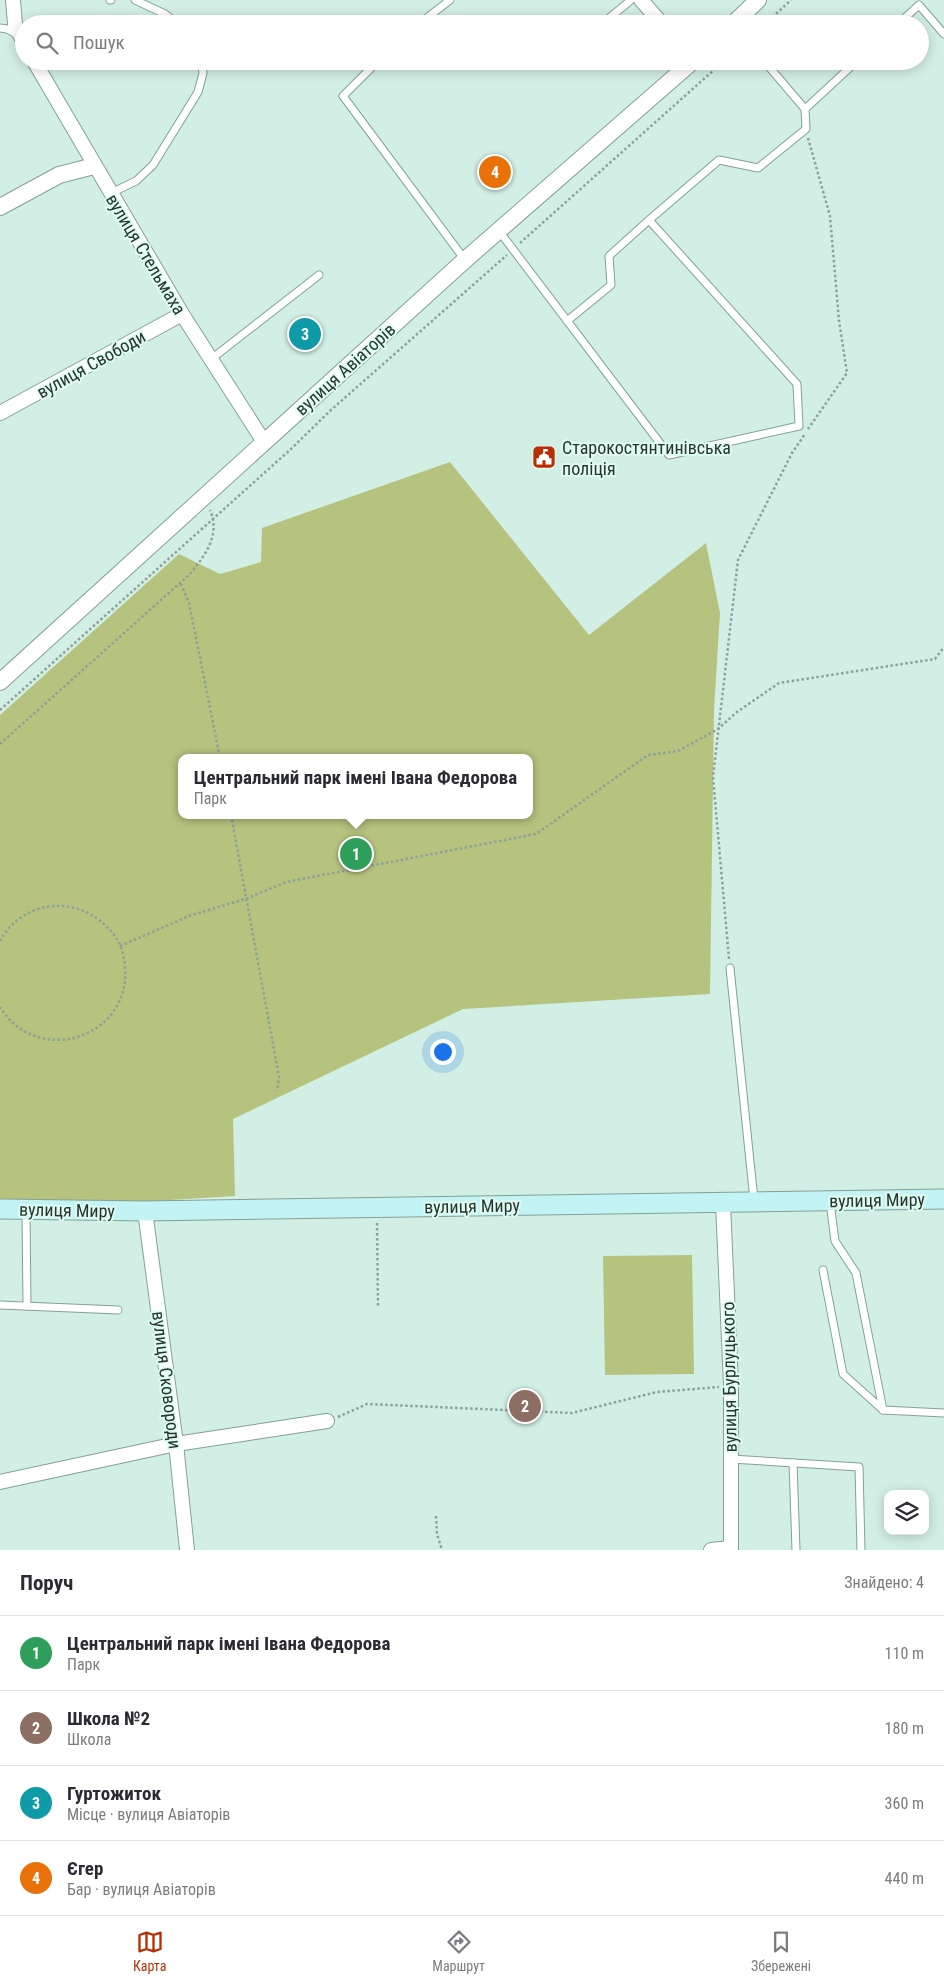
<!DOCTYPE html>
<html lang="uk">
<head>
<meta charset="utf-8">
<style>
	:root { --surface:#fff; --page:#f7f7f7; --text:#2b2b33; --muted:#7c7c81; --line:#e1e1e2; --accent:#b82e02 }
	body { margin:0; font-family:"Roboto Condensed",sans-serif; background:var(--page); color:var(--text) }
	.controls { position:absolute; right:15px; bottom:15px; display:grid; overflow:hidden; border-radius:10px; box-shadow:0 2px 12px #0003 }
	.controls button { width:45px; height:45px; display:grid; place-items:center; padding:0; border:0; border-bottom:1px solid var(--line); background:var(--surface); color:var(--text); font:25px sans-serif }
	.you { position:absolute; left:442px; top:1051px; width:18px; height:18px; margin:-12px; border:4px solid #fff; border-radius:50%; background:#1a73e8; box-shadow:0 0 0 8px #1a73e833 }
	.badge { display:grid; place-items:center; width:32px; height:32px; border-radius:50%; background:var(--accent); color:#fff; font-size:16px; font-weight:700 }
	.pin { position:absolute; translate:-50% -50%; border:2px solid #fff; box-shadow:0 1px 5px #0006 }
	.popup { position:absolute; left:178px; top:754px; width:355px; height:65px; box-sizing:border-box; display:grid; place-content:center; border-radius:10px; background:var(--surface); filter:drop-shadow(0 1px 4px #0005); font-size:16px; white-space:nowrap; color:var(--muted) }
	.popup b { font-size:19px; color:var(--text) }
	.popup::after { content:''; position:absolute; left:50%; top:100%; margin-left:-10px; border:10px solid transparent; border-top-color:var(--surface) }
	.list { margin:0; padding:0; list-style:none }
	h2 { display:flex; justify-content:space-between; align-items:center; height:65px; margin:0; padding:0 20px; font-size:21px }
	h2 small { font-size:16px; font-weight:400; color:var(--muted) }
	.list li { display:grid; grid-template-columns:32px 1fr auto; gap:15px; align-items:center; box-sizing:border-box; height:75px; padding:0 20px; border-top:1px solid var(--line) }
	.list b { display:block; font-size:19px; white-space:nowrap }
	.list p { margin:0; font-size:16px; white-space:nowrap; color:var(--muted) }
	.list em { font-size:16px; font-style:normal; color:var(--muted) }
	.icon { flex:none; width:28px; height:28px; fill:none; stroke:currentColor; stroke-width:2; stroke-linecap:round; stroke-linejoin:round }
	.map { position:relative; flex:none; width:944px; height:1550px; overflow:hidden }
	.search { position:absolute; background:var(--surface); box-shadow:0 2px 12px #0003; left:15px; right:15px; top:15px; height:55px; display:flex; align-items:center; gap:12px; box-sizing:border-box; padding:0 18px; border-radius:28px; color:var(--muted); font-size:19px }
	.sheet { height:365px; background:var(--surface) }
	nav { display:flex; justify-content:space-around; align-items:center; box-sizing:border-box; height:70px; border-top:1px solid var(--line); background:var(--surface); font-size:14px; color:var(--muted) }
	nav a { display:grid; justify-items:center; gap:2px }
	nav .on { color:var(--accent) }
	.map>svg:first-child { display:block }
</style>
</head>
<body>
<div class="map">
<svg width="944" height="1550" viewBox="0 0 944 1550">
	<rect width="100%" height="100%" fill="#d2efe5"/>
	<g fill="#b5c37e" fill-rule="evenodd">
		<path d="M450 462 589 635 706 543 720 613 714 710 710 994 463 1009 233 1119 235 1196 122 1203 0 1199V715L179 554 220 574 261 562 262 528ZM182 758H530V815H182Z"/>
		<polygon points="692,1255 694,1374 605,1375 603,1256"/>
	</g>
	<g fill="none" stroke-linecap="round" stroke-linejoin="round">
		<g stroke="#85a096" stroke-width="9">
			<g id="service">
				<polyline points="110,0 111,0"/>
				<polyline points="135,0 165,14 178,24"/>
				<polyline points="419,24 450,0"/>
				<polyline points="602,24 631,0"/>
				<polyline points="898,24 919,5 944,34"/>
				<polyline points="0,28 7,29 17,34"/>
				<polyline points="378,61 343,96 465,260"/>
				<polyline points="805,109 857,61"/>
				<polyline points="111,193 136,181 153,165 198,92 203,73 201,61"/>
				<polyline points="499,231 669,455 799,426 797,384 649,220 719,160 758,168 806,129 805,109 764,61"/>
				<polyline points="567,321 611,285 609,256 649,220"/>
				<polyline points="210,360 319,275"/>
				<polyline points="730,968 754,1200"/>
				<polyline points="830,1202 835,1241 856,1273 883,1410"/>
				<polyline points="26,1211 27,1306"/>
				<polyline points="823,1270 843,1374 883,1410 944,1413"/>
				<polyline points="0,1305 118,1310"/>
				<polyline points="731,1459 859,1467 861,1550"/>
				<polyline points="793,1463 796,1550"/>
			</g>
		</g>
		<g stroke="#85a096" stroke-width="16">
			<g id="minor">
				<polyline points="13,0 15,24 24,43"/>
				<polyline points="641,0 662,24"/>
				<polyline points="34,61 182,314 264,442"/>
				<polyline points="0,413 182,314"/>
				<polyline points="723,1204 731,1385 731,1550"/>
				<polyline points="145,1211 176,1444 187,1550"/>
				<polyline points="0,1482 176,1444 327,1421"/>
				<polyline points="711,1550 731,1548"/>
			</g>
		</g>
		<g stroke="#85a096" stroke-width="18">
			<g id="tertiary">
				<polyline points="733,24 758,0"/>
				<polyline points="0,207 59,175 94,166"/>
				<polyline points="0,682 465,260 693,61"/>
			</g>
		</g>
		<g stroke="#85a096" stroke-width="21">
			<polyline id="secondary" points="0,1209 145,1211 944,1199"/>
		</g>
		<g stroke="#8ba199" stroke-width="2.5" stroke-dasharray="2.5 2.5" stroke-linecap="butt">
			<polyline points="765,24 791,0"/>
			<polyline points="808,138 830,216 839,321 847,373 808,429"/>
			<polyline points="520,243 724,61"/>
			<polyline points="181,584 189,603 220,758"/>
			<polyline points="0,710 291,449 331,410 507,255"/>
			<path d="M0 744 189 575C205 556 221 535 210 510"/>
			<polyline points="231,815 279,1077 277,1091"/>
			<path d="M0 941C11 920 35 905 59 906 77 906 94 914 107 927 118 937 124 951 125 967 131 1038 37 1068 0 1007"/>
			<polyline points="120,946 189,916 248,898 286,882 536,834 648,755 678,751 718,729 737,712 779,683 935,659 944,647"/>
			<polyline points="729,959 713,777 738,560 792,453 805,434"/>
			<polyline points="377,1223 378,1306"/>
			<polyline points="338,1417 367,1404 572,1413 657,1392 719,1387"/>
			<polyline points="436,1516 437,1534 442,1550"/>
		</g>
		<use href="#service" stroke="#fff" stroke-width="7"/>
		<use href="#minor" stroke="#fff" stroke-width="14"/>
		<use href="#tertiary" stroke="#fff" stroke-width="16"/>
		<use href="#secondary" stroke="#c2f4f6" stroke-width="19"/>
	</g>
	<defs>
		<g id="civic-square" transform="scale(1.25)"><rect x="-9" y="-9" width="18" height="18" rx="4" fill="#b82e02" stroke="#dffcf2"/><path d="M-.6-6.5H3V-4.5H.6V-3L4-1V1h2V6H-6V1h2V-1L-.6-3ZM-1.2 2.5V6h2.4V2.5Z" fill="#fff"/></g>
	</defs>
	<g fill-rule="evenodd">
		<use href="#civic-square" x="544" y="457"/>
	</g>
	<g text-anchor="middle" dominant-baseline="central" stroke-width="4" stroke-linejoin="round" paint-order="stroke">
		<g font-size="18" fill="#293430" stroke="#dffcf2">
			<text transform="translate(146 254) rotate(59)">вулиця Стельмаха</text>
			<text transform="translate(91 364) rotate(-29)">вулиця Свободи</text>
			<text transform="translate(345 369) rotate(-42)">вулиця Авіаторів</text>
			<text transform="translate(877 1200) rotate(-1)">вулиця Миру</text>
			<text transform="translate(472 1206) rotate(-1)">вулиця Миру</text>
			<text transform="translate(67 1210) rotate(1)">вулиця Миру</text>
			<text transform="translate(729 1377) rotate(-91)">вулиця Бурлуцького</text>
			<text transform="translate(167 1380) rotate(83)">вулиця Сковороди</text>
		</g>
		<g font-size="18" fill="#293430" stroke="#dffcf2" text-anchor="start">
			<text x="562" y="447">Старокостянтинівська<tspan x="562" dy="21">поліція</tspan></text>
		</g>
	</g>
</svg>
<div class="controls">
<button><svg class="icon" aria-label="layers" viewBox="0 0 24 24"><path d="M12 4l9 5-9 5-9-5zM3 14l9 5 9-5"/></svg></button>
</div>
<div class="you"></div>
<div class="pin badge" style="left:356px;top:854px;background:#2e9e5b">1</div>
<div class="popup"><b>Центральний парк імені Івана Федорова</b>Парк</div>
<div class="pin badge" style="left:525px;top:1406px;background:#8d6e63">2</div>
<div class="pin badge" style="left:305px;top:334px;background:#0f9aa8">3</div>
<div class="pin badge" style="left:495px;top:172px;background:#e8710a">4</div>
<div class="search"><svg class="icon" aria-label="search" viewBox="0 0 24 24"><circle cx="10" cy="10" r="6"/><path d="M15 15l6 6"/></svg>Пошук</div>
</div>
<section class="sheet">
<h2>Поруч<small>Знайдено: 4</small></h2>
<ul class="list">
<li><span class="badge" style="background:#2e9e5b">1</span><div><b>Центральний парк імені Івана Федорова</b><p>Парк</p></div><em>110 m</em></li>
<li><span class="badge" style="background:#8d6e63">2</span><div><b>Школа №2</b><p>Школа</p></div><em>180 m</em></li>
<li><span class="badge" style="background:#0f9aa8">3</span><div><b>Гуртожиток</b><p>Місце · вулиця Авіаторів</p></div><em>360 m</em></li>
<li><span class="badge" style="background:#e8710a">4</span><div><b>Єгер</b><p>Бар · вулиця Авіаторів</p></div><em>440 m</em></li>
</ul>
</section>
<nav>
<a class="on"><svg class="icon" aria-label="map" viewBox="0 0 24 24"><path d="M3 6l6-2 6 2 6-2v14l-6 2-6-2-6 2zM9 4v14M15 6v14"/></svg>Карта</a>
<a><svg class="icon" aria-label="directions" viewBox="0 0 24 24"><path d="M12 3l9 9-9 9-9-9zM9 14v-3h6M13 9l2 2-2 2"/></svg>Маршрут</a>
<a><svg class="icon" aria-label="saved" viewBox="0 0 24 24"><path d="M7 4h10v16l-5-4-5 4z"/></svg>Збережені</a>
</nav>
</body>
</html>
